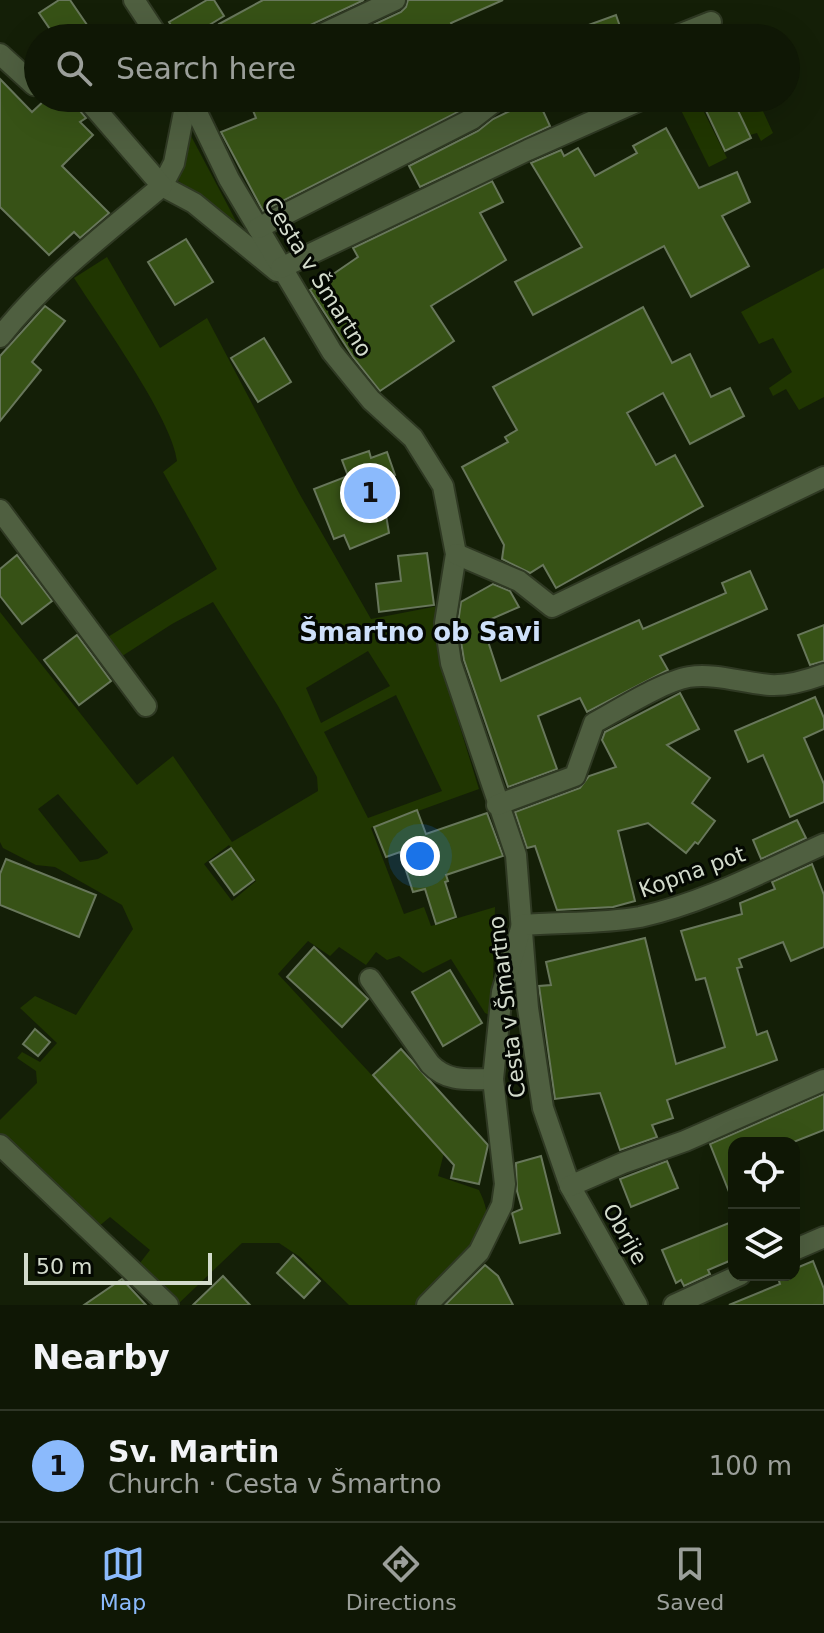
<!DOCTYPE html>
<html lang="en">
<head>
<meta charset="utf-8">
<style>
	:root { --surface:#0f1705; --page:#1d2413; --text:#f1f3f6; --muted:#9b9f9a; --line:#2f3627; --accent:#8bbafc }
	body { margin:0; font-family:"DejaVu Sans",sans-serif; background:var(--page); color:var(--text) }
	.controls { position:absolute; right:24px; bottom:24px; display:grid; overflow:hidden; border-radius:16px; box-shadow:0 8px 32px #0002 }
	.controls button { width:72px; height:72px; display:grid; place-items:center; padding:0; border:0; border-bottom:2px solid var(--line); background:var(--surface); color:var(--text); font:40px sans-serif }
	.scale { position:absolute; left:24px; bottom:20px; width:188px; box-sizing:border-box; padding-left:8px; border:4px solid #d3dbcc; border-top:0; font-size:22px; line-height:28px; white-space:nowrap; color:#d3dbcc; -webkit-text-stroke:6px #040802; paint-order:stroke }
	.you { position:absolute; left:420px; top:856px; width:28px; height:28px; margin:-20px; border:6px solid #fff; border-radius:50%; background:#1a73e8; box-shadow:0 0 0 12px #1a73e833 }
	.badge { display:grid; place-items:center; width:52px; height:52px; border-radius:50%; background:var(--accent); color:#111; font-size:26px; font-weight:700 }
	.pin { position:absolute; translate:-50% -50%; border:4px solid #fff; box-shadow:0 2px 8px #0006 }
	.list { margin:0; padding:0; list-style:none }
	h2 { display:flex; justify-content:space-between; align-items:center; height:104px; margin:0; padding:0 32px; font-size:34px }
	h2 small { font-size:26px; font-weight:400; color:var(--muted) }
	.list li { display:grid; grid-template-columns:52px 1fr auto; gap:24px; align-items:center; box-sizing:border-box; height:112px; padding:0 32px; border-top:2px solid var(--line) }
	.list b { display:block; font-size:30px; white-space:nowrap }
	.list p { margin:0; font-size:26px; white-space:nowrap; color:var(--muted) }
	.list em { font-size:26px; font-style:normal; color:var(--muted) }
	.icon { flex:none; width:44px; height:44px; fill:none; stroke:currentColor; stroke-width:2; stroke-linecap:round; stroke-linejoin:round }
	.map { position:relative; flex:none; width:824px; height:1305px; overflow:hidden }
	.search { position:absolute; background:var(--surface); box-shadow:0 8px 32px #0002; left:24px; right:24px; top:24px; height:88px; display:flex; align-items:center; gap:20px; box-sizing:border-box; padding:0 28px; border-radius:44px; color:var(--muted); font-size:30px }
	.sheet { height:216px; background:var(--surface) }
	nav { display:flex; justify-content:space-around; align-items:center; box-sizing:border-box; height:112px; border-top:2px solid var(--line); background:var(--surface); font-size:22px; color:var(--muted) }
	nav a { display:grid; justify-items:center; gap:4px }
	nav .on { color:var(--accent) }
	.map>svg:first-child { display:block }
</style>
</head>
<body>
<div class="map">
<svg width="824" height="1305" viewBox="0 0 824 1305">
	<rect width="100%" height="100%" fill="#141f07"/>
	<g fill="#203601" fill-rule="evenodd">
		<polygon points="675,98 697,98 727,158 709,167"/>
		<polygon points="732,98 757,98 773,133 761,141 757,133 750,135"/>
		<polygon points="190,134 237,223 177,180"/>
		<path d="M107 257 160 348 207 318 299 493 371 619 438 606 434 626 438 656 479 789 371 828 404 914 424 907 431 926 495 907 492 1016 485 1013 451 959 423 973 399 956 387 960 376 952 366 965 339 947 330 956 308 941 278 974 444 1153 438 1176 479 1190C483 1199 488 1209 486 1220 478 1248 440 1282 421 1305H349L300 1257 279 1243H242L177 1305 140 1263 150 1250 110 1217 98 1227 0 1134V1120L37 1083 36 1071 17 1058 22 1052 40 1062 57 1043 20 1008 35 996 76 1015 133 929 122 905 55 867 36 865 3 848 0 842V612L137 785 173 756 232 842 318 791 317 777 278 706 213 602 172 624 116 660 103 640 217 569 163 472 177 461C173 420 99 317 74 278ZM368 651 390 686 321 723 306 688ZM396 695 442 791 368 818 324 732ZM58 794 108 852V853L98 859 80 862 38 809ZM229 845 256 881 232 901 204 864Z"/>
		<polygon points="824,268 824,397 799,410 786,389 773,396 769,388 792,372 773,338 759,344 741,312"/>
	</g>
	<g fill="#375216" stroke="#68775b" stroke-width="2">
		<polygon points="59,0 70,0 96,38 56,38 39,13"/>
		<polygon points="207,0 214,0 224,16 188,38 179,38 169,22"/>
		<polygon points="263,0 364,0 308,26 303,31 301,38 227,38 219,24"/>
		<polygon points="408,0 503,0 451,23 454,30 436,38 345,38 401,12 406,7"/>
		<polygon points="616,15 624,38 561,38 561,35"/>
		<polygon points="0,79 32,112 47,98 73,98 76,106 86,118 80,122 93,135 62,166 109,213 80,238 74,232 49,255 0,207"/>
		<polygon points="248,98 451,98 458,112 263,211 221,132 256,118"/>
		<polygon points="537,98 550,126 420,187 409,166 478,131 493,119"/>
		<polygon points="700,98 732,98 751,138 725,151"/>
		<polygon points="666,128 699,188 737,172 750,202 722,216 749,266 691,297 664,246 533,315 515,282 582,247 531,163 561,150 564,156 578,148 595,176 637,153 633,146"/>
		<polygon points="492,181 503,202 480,213 506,260 431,306 454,341 380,391 353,357 310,290 358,257 353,248"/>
		<polygon points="186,239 213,282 175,305 148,262"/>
		<polygon points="45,306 65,321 32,362 41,370 0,421 0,356"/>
		<polygon points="643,307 672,363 690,354 711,397 730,388 744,416 690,444 663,393 627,413 656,465 675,455 703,506 556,588 543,565 530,573 502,559 504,545 462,467 508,442 505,437 517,430 493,387"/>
		<polygon points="264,338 291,382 258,402 231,358"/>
		<polygon points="369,451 371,458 387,452 395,475 387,478 394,502 386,515 389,533 350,549 344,535 334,539 314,489 348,476 342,460"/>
		<polygon points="427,553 434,605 379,612 376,584 401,581 398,556"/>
		<polygon points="17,555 52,601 22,624 0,596 0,569"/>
		<polygon points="750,571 767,609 660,656 668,670 587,712 580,698 538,716 557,769 508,787 464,660 458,623 461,602 493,584 510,591 519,607 482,623 501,681 639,620 643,629 726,593 722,583"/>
		<polygon points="824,625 824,661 810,665 798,635"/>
		<polygon points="77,635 111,681 79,705 44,660"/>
		<polygon points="680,693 699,729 667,745 710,778 692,803 715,821 698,844 695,842 686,853 648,823 618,831 635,901 613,907 557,910 535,846 527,848 515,812 580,788 589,776 616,767 602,740 605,732"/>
		<polygon points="815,697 824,718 824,729 804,738 824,784 824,802 790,817 763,755 748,762 735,731"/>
		<polygon points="417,810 426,834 487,813 503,856 446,875 448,881 445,882 456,917 436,924 425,889 413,892 400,852 386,857 374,827"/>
		<polygon points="797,820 806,838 761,859 753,840"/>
		<polygon points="231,848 254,880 234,895 210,862"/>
		<polygon points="6,859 96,895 79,937 0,905 0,874"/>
		<polygon points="812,864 824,895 824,947 791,961 783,942 739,959 742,967 737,968 757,1035 767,1031 777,1060 667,1100 673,1118 652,1125 657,1137 620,1150 600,1093 555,1099 539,986 551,985 546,962 645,938 676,1064 725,1047 705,978 696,980 681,931 742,914 740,903 775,889 772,882"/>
		<polygon points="314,947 368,999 342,1027 287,977"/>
		<polygon points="450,970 482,1023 443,1046 412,992"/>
		<polygon points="35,1029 50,1042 38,1056 23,1044"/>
		<polygon points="401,1049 488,1145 479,1184 451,1178 454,1165 373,1075"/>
		<polygon points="824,1094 824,1130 791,1143 734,1143 733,1202 710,1144"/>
		<polygon points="541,1156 560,1233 520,1243 512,1213 522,1209 517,1191 516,1163"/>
		<polygon points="667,1161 678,1188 631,1207 620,1179"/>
		<polygon points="734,1221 734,1259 708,1270 710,1274 684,1286 681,1280 676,1283 662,1250"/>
		<polygon points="293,1255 320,1281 304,1298 277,1273"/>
		<polygon points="813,1261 824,1289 824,1305 729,1305 780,1284 777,1275 794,1275 794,1269"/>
		<polygon points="485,1265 498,1276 513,1305 445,1305"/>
		<polygon points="223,1276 250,1305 193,1305"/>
		<polygon points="122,1279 146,1305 84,1305"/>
	</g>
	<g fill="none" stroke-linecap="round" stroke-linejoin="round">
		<g stroke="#2f3923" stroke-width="24">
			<g id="minor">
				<polyline points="134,0 159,38"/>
				<polyline points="314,38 395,0"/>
				<polyline points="671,38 711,22"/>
				<polyline points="0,54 34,85 38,83"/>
				<polyline points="183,98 185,107 174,163 162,186 194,203 277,271"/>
				<polyline points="190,98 229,179 332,352 371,400 413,438 443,486 456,554 445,623 451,663 516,855 528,1008 543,1108 570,1186 637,1305"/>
				<polyline points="258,228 472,119 499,98"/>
				<polyline points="281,268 528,150 645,98"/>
				<path d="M0 337C48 277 104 235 162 186L86 98"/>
				<polyline points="0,510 146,706"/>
				<polyline points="456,554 519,581 552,607 824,477"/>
				<path d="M497 805 575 776 594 723C618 710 664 681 689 677 716 673 743 683 770 685 787 686 808 680 824 674"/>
				<path d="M370 979 430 1064C448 1083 469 1079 493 1079"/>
				<polyline points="0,1145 168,1305"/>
				<polyline points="570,1186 623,1163 685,1141 824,1080"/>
				<polyline points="794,1250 824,1237"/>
				<path d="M427 1305 479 1252 502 1205 505 1184 493 1079 502 992 522 925C560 922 602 924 640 917 704 903 764 871 824 844"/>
				<polyline points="674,1305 740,1275"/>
			</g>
		</g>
		<use href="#minor" stroke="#4f5f40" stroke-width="20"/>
	</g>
	<g text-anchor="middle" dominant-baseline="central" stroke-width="6" stroke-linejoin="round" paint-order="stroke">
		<g font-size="22" fill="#d3dbcc" stroke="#040802">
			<text transform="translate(318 277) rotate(58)">Cesta v Šmartno</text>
			<text transform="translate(692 872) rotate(-20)">Kopna pot</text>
			<text transform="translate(507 1007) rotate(-97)">Cesta v Šmartno</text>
			<text transform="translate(625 1234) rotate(60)">Obrije</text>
		</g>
		<g font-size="26" font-weight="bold" fill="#cee0fa" stroke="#040802">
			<text x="420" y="632">Šmartno ob Savi</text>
		</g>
	</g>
</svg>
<div class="controls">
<button><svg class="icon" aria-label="locate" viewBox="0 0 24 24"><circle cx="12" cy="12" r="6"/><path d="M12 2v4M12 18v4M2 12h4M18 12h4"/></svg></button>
<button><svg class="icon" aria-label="layers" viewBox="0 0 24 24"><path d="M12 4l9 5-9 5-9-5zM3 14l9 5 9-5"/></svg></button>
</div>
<div class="scale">50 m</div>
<div class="you"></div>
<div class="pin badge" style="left:370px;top:493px">1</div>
<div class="search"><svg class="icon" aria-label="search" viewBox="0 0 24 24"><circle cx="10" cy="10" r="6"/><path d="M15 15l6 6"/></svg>Search here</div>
</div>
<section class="sheet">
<h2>Nearby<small></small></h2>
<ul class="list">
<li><span class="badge">1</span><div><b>Sv. Martin</b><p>Church · Cesta v Šmartno</p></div><em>100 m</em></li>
</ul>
</section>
<nav>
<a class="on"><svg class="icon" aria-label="map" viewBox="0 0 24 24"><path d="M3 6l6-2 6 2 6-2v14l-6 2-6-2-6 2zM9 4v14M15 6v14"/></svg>Map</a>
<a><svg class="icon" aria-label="directions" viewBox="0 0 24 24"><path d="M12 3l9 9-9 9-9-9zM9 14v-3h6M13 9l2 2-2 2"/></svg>Directions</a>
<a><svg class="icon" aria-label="saved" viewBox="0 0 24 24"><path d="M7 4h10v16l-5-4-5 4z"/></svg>Saved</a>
</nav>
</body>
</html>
